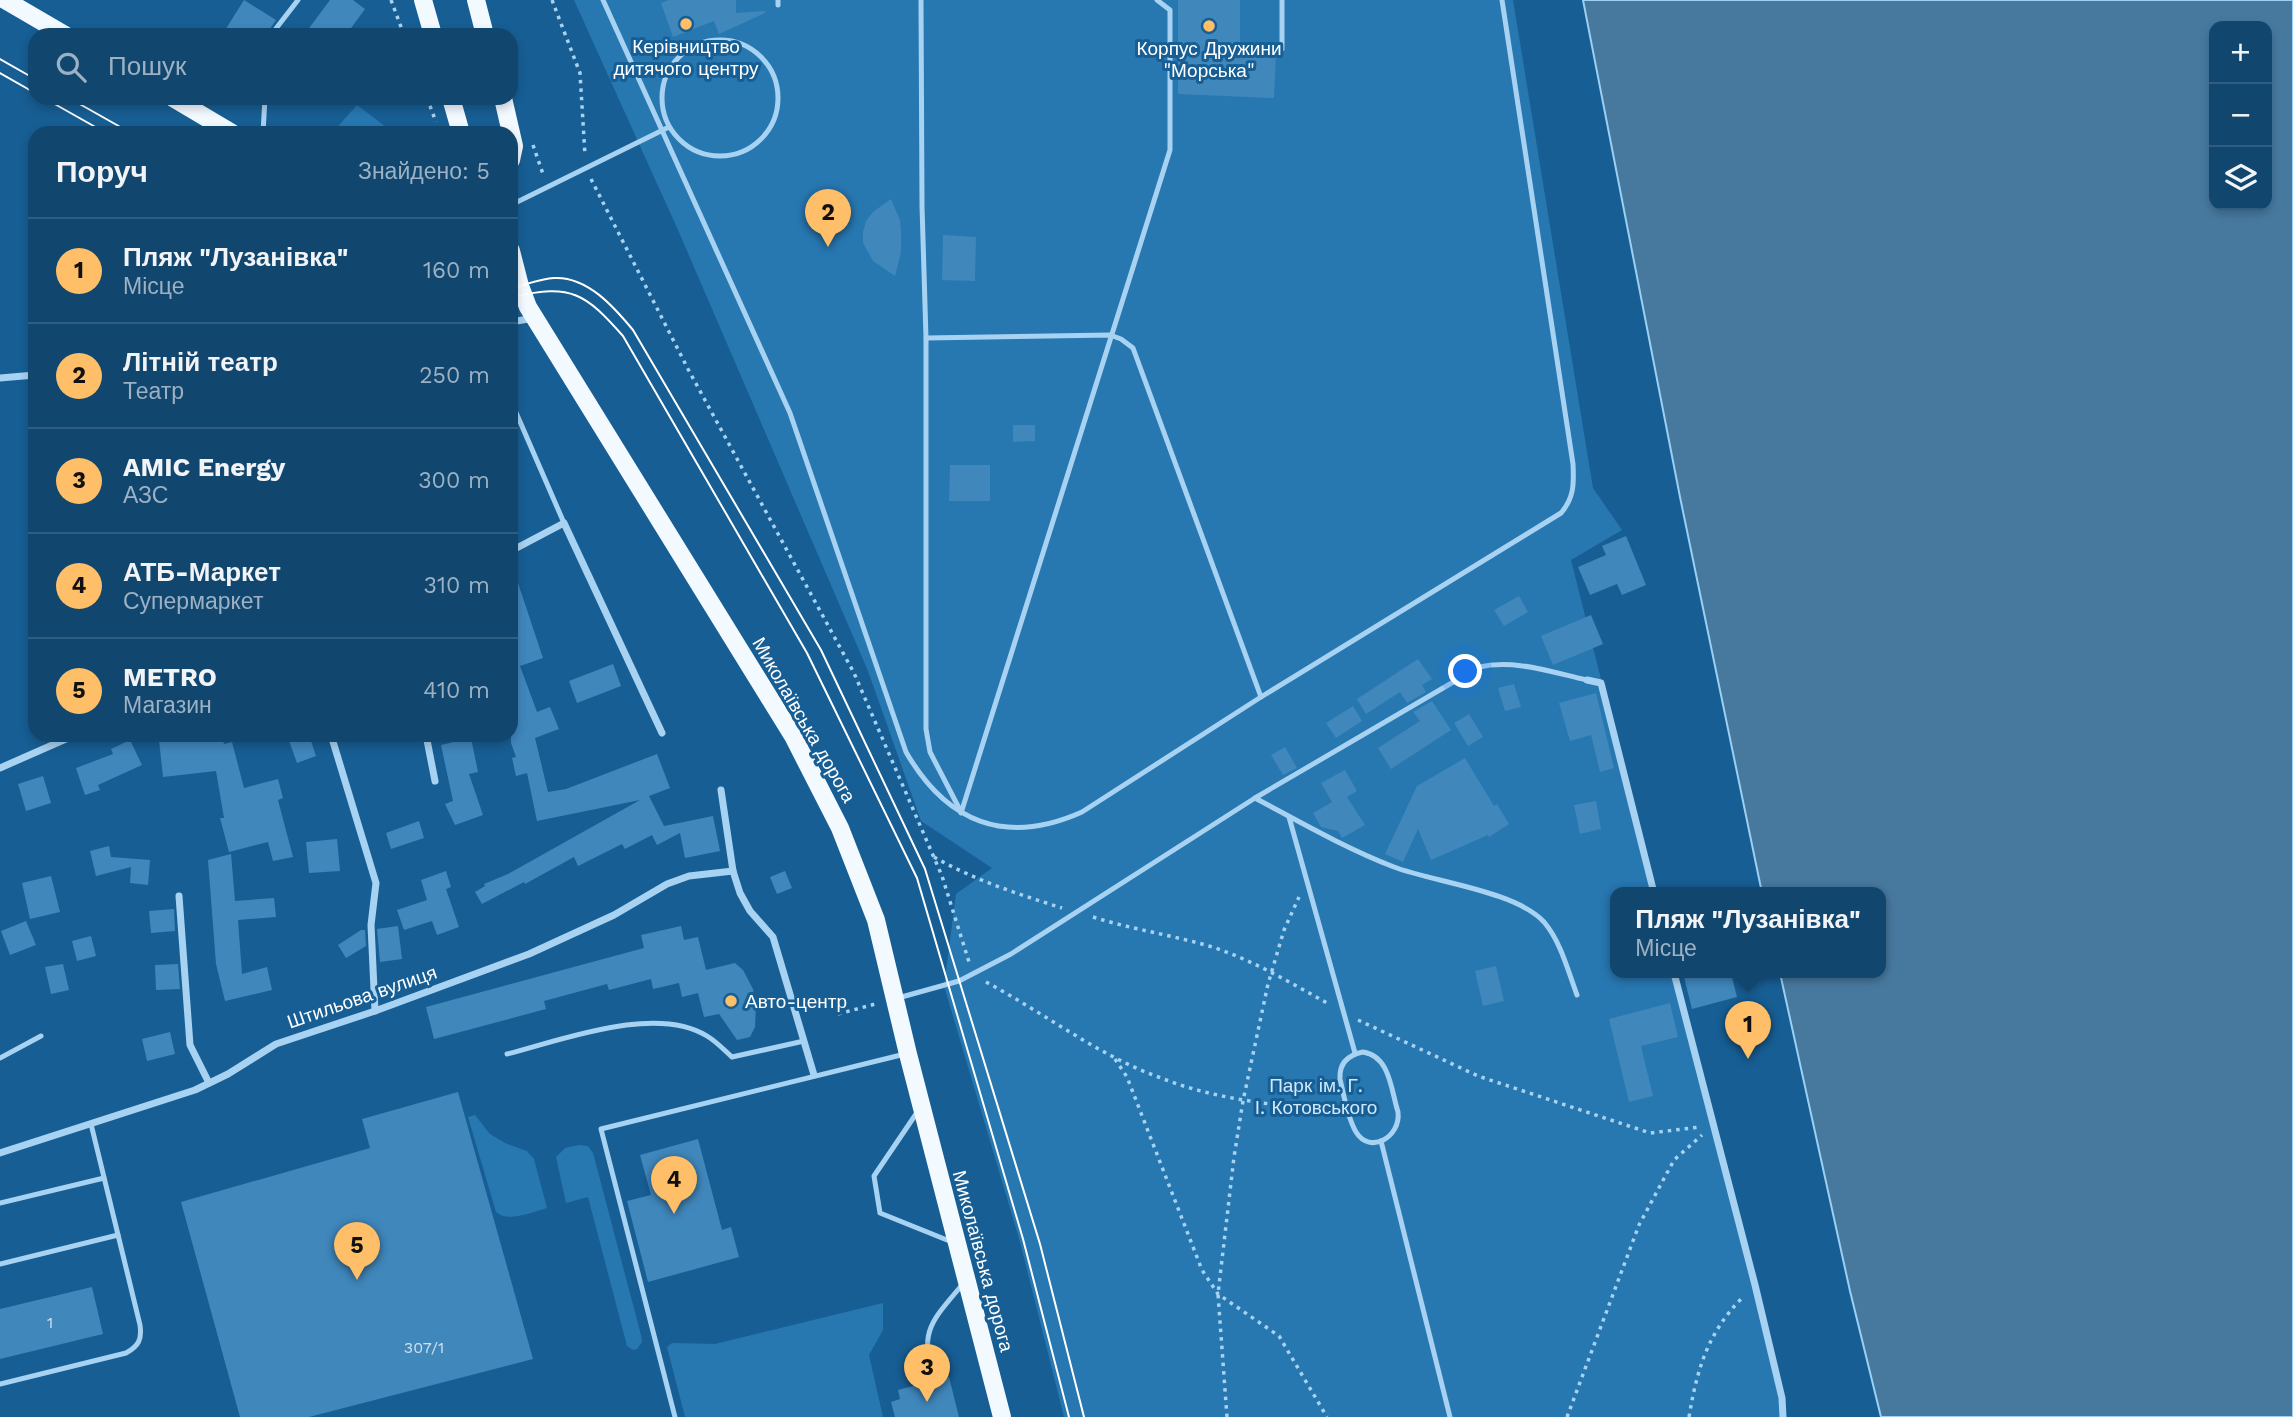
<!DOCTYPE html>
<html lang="uk">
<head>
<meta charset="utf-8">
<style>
	:root { --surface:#11466f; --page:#1e5077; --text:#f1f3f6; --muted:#9cb1c3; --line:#305e82; --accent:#ffbf68 }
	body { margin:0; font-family:"Work Sans",sans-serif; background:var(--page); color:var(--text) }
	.controls { position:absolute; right:21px; top:21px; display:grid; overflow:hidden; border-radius:14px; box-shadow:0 4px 10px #0003 }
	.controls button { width:63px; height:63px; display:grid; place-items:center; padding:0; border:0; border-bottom:2px solid var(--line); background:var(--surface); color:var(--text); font:35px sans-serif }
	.you { position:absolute; left:1466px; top:672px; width:24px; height:24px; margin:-18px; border:5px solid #fff; border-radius:50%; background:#1a73e8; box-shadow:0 0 0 10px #1a73e833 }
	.badge { display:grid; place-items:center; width:46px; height:46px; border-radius:50%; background:var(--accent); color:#111; font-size:23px; font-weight:700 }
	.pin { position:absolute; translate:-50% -58px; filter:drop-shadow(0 2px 4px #0008) }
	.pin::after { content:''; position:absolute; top:37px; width:24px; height:21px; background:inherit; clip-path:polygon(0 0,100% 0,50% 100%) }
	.popup { position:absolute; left:1610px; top:887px; width:276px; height:91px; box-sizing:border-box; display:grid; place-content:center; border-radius:14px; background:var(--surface); filter:drop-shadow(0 2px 5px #0005); font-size:23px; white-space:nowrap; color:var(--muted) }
	.popup b { font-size:26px; color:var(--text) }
	.popup::after { content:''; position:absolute; left:50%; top:100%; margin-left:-14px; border:14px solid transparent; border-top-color:var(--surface) }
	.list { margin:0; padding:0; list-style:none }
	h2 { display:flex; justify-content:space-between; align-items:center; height:91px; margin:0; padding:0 28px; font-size:30px }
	h2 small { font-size:23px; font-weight:400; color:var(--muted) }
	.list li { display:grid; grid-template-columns:46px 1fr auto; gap:21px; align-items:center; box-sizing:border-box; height:105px; padding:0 28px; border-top:2px solid var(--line) }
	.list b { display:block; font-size:26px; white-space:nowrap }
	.list p { margin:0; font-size:23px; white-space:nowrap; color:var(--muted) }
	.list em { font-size:23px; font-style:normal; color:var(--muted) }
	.icon { flex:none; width:38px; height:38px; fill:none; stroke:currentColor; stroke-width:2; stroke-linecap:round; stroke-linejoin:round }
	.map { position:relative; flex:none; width:2293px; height:1417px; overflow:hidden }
	.search { position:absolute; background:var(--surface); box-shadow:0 4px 10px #0003; left:28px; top:28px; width:490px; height:77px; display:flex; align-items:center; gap:18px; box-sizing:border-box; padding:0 24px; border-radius:21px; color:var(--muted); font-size:26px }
	.panel { position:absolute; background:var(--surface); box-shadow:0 4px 10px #0003; left:28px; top:126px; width:490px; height:616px; border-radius:21px }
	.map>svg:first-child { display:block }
</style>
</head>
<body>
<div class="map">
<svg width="2293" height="1417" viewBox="0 0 2293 1417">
	<rect width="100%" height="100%" fill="#175e94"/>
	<g fill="#2777b1">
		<polygon points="574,0 1513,0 1593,488 1622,530 1571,560 1655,893 1615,893 1615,973 1675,973 1755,1285 1783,1417 1064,1417 1020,1242 944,986 956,894 992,868 921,821 868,671 678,230"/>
		<polygon points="357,105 394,133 332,133"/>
		<path d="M475 1115 490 1134 507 1144 527 1151 534 1159 547 1208C532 1212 508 1223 496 1212L468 1117Z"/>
		<polygon points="579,1145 588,1146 593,1153 641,1335 642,1342 637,1349 633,1350 627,1346 588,1197 566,1203 556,1157 565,1148"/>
		<polygon points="883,1303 883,1330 869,1355 883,1417 685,1417 667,1347 672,1343 715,1344"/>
	</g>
	<path fill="#47799f" stroke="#9bcff3" stroke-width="2" fill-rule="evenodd" d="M1583 0H2293V1417H1881L1850 1291 1780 973H1881V893H1762L1680 497ZM2214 26H2267V205H2214Z"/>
	<g fill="#4087bc">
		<polygon points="244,0 276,20 266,35 222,35"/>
		<polygon points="330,0 353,0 365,9 346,35 304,35"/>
		<polygon points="669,0 736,0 736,13 765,11 765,13 719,34 714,21 673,37 661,3"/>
		<polygon points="1178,0 1240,0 1240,52 1276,53 1274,98 1178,94"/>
		<polygon points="891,199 900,220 901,232 901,252 895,276 873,261 863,243 863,232 866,221 873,212"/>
		<polygon points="943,235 976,237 975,281 942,280"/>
		<polygon points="1013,425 1035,425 1035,441 1013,442"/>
		<polygon points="950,465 990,465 990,501 949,501"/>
		<polygon points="1626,536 1646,585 1622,595 1617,584 1590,595 1578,567 1606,555 1602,546"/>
		<polygon points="513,568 543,658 520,666 537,712 550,707 559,729 535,738 548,792 566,789 657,754 670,788 649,796 664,826 713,816 720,851 685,858 680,833 657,845 652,835 625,849 622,844 578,866 574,857 525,884 524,882 482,904 475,892 485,886 484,884 508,874 640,800 537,821 527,773 516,776 512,758 516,757 511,743 511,569"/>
		<polygon points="1519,596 1528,612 1504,626 1494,610"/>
		<polygon points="1591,615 1603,644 1553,665 1541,636"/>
		<polygon points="1418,659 1432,679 1422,685 1426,692 1407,703 1400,692 1366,714 1357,699"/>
		<polygon points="613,664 621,686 577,703 569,681"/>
		<polygon points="1514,684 1521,707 1505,711 1498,688"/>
		<polygon points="1596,693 1614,768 1600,772 1591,735 1570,741 1559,703"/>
		<polygon points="1432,701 1451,730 1391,769 1378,748 1420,721 1413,712"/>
		<polygon points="1353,706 1362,721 1336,738 1326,723"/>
		<polygon points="1469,714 1483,737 1468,746 1454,723"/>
		<polygon points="207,735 222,735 224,744 232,742 244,788 278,779 283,798 278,800 293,857 273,861 268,842 229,852 220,818 224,818 216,771 163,777 159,740"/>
		<polygon points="287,735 309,735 316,756 297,763"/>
		<polygon points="471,738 478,772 469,774 483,815 455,825 445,804 453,801 441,745"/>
		<polygon points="130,740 142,765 98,785 100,790 85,795 76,768 113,754 111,749"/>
		<polygon points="1285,747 1297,768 1283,775 1271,755"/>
		<polygon points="1465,758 1494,806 1497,804 1509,824 1489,837 1488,835 1431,860 1418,829 1403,862 1385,854 1417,786"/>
		<polygon points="1345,770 1357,791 1347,797 1365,825 1342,838 1338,831 1321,827 1313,813 1332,802 1321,783"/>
		<polygon points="43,776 51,803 26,811 18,784"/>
		<polygon points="1596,801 1601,829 1580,834 1574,805"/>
		<polygon points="419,821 424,838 391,849 386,833"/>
		<polygon points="337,839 340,871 309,873 306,842"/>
		<polygon points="109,846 111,857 150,860 148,885 130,883 131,867 96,876 90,851"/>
		<polygon points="231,854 235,901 274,898 276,917 238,920 242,974 267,967 272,990 225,1001 216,964 208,860"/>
		<polygon points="446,871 451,887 446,889 459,927 437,935 432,921 404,930 397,910 427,900 421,880"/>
		<polygon points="785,871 792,888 777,894 770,877"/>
		<polygon points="51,876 60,912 30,919 22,883"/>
		<polygon points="174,909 175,931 151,933 149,911"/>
		<polygon points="26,921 36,945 10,955 1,931"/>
		<polygon points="398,926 402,959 380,962 377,929"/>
		<polygon points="681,926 684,940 698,937 706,970 735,963 743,970 753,989 756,1005 755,1027 750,1037 737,1040 719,1014 704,1017 698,993 682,997 679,983 653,989 651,979 609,990 607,984 544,1001 546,1009 434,1039 426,1007 644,948 641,935"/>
		<polygon points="361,930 365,930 366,946 346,958 338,945"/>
		<polygon points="91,936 96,956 77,961 72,941"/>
		<polygon points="63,964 69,990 51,994 45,967"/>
		<polygon points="178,964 180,989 156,990 155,965"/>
		<polygon points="1496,966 1504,1001 1483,1006 1475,971"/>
		<polygon points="1683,973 1731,973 1737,997 1692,1009"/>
		<polygon points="1670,1003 1678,1037 1641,1046 1653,1096 1629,1102 1609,1019"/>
		<polygon points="170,1032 175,1054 147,1061 142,1039"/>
		<polygon points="458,1092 533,1359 309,1417 240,1417 181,1202 370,1148 362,1119"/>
		<polygon points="698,1139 722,1230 731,1227 739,1257 648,1282 627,1201 651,1195 640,1155"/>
		<polygon points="92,1287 103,1334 0,1359 0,1309"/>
		<polygon points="949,1377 959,1417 895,1417 891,1402 900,1399 898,1390 928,1382 931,1386 935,1386 938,1379"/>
	</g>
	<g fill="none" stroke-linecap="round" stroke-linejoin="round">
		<g stroke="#a8d2f1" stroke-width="3.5" stroke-dasharray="3.5 5" stroke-linecap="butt">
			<polyline points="391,0 404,35"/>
			<polyline points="552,0 580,73 585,155"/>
			<polyline points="427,98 436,122"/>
			<polyline points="533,145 544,177"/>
			<polyline points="591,179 688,369 854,673 942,876 969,962"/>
			<path d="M934 857C974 880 1018 894 1062 908"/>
			<path d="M1093 917C1131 929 1171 935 1209 946 1251 959 1289 982 1327 1003"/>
			<path d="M986 982C1044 1013 1099 1056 1161 1078 1196 1092 1233 1099 1270 1104 1292 1107 1313 1111 1335 1107"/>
			<polyline points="838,1014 879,1003"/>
			<polyline points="1358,1020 1478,1076 1650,1133 1700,1127"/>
			<polyline points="1115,1059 1127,1077 1202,1270 1218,1294 1279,1336 1327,1417"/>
			<polyline points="1227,1417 1218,1294 1234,1157 1243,1101 1268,984 1284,930 1299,897"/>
			<polyline points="1567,1417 1639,1225 1674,1160 1702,1135"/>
			<path d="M1689 1417C1697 1369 1708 1332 1743 1297"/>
		</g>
		<g stroke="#a8d2f1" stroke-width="5">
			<path d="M603 0 790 413 906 752C947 823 1006 846 1082 812L1261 697 1561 513C1574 498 1574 484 1573 464L1502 0"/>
			<polyline points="778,0 778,5"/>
			<polyline points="921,0 922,206 926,338 926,729 930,752 960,810"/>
			<polyline points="1282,0 1282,49"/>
			<polyline points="271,35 298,0"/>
			<circle cx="720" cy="98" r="58"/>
			<polyline points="263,133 265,98"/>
			<polyline points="511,205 669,127"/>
			<polyline points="926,338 1110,335 1121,339 1133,348 1261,697"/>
			<polyline points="511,401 564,523"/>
			<path d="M1255 798C1300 822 1345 848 1394 867 1433 882 1516 891 1544 922 1561 942 1568 971 1577 995"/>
			<polyline points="961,813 1170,150 1170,10 1157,0"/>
			<polyline points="1289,817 1355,1053"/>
			<path d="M898 998 959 981 1011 954 1255 798 1479 667C1514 659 1551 672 1587 680"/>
			<path d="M1363 1052C1390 1056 1391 1090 1398 1112 1401 1137 1370 1155 1356 1132 1347 1117 1344 1095 1340 1079 1339 1063 1348 1055 1363 1052Z"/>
			<path d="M507 1054C562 1040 656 1004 707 1036 717 1042 724 1050 732 1057L804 1041"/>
			<polyline points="0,1058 41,1036"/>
			<polyline points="918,1111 874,1176 880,1213 952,1242"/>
			<polyline points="1381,1141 1450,1417"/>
			<polyline points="0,1203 104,1178"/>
			<polyline points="0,1264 118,1235"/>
			<path d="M933 1381C920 1330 930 1323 962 1285"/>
			<path d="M0 1384 126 1353C139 1346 142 1339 140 1325L91 1124"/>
			<polyline points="675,1417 601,1129 905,1054"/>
		</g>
		<g stroke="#a8d2f1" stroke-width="7">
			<polyline points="511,322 534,318"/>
			<polyline points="0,378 35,375"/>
			<polyline points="511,551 564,523 662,733"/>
			<polyline points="1587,680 1601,683 1654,893"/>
			<polyline points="331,735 376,883 371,925 375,1011"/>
			<polyline points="426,735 435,781"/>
			<polyline points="0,768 75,735"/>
			<polyline points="721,790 733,871 740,893 750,911 773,937 814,1075"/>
			<polyline points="179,896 190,1045 209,1083"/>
			<polyline points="1674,973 1755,1285 1782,1398 1783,1417"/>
			<polyline points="0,1153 195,1090 228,1074 276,1044 375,1011 529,954 614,915 667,884 689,876 733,871"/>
		</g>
		<g stroke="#f2f9ff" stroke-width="18">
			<polyline points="5,0 65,35"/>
			<polyline points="423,0 433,35"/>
			<polyline points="476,0 485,35"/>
			<polyline points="173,98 232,133"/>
			<polyline points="451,98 461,133"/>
			<polyline points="503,98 514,146 511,160"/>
			<polyline points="511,251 520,286 528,307 793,736 840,828 876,920 908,1054 1002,1417"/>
		</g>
		<g stroke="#fff" stroke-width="2">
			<polyline points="0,59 35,79"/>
			<polyline points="0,73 35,93"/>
			<polyline points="44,98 106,133"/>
			<polyline points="69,98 131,133"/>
			<path d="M511 288C525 285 540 279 554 278 587 276 614 307 633 330L821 650 925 869 1040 1244 1084 1417"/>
			<path d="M514 297C571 283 586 294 623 336L807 653 917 878 1023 1239 1069 1417"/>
		</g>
	</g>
	<g fill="#ffbf68" stroke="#175e94" stroke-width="2.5">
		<circle cx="686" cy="24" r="7"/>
		<circle cx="1209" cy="26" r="7"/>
		<circle cx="731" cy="1001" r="7"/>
	</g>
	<g text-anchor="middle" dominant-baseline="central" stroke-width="6" stroke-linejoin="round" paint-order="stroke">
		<g font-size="16" fill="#cfe1ee">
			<text x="50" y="1322">1</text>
			<text x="424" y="1347">307/1</text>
		</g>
		<g font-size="19" fill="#fff" stroke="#175e94">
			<text x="686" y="46">Керівництво<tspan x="686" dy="22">дитячого центру</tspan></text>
			<text x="1209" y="48">Корпус Дружини<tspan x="1209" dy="22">"Морська"</tspan></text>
			<text x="745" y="1001" text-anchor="start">Авто-центр</text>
		</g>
		<g font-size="19" fill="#fff" stroke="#175e94">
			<text transform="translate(804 720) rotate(60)">Миколаївська дорога</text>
			<text transform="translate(362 997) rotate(-19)">Штильова вулиця</text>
			<text transform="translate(983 1261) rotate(75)">Миколаївська дорога</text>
		</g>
		<g font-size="19" fill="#cfe9fc" stroke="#175e94">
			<text x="1316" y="1085">Парк ім. Г.<tspan x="1316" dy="22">І. Котовського</tspan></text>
		</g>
	</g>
</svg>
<div class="controls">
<button>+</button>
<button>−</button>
<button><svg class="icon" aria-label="layers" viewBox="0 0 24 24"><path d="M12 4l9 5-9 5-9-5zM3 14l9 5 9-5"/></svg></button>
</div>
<div class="you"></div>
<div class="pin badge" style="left:1748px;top:1059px">1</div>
<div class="popup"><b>Пляж &quot;Лузанівка&quot;</b>Місце</div>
<div class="pin badge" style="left:828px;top:247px">2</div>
<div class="pin badge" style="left:927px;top:1402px">3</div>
<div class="pin badge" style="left:674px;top:1214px">4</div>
<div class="pin badge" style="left:357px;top:1280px">5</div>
<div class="search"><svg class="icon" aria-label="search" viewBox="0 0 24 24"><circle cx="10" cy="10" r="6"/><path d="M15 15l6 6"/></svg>Пошук</div>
<section class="panel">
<h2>Поруч<small>Знайдено: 5</small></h2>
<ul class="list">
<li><span class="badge">1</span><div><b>Пляж &quot;Лузанівка&quot;</b><p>Місце</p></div><em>160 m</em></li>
<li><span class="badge">2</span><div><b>Літній театр</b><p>Театр</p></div><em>250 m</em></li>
<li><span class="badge">3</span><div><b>AMIC Energy</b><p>АЗС</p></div><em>300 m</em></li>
<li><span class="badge">4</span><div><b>АТБ-Маркет</b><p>Супермаркет</p></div><em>310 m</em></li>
<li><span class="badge">5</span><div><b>METRO</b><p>Магазин</p></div><em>410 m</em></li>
</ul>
</section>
</div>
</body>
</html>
